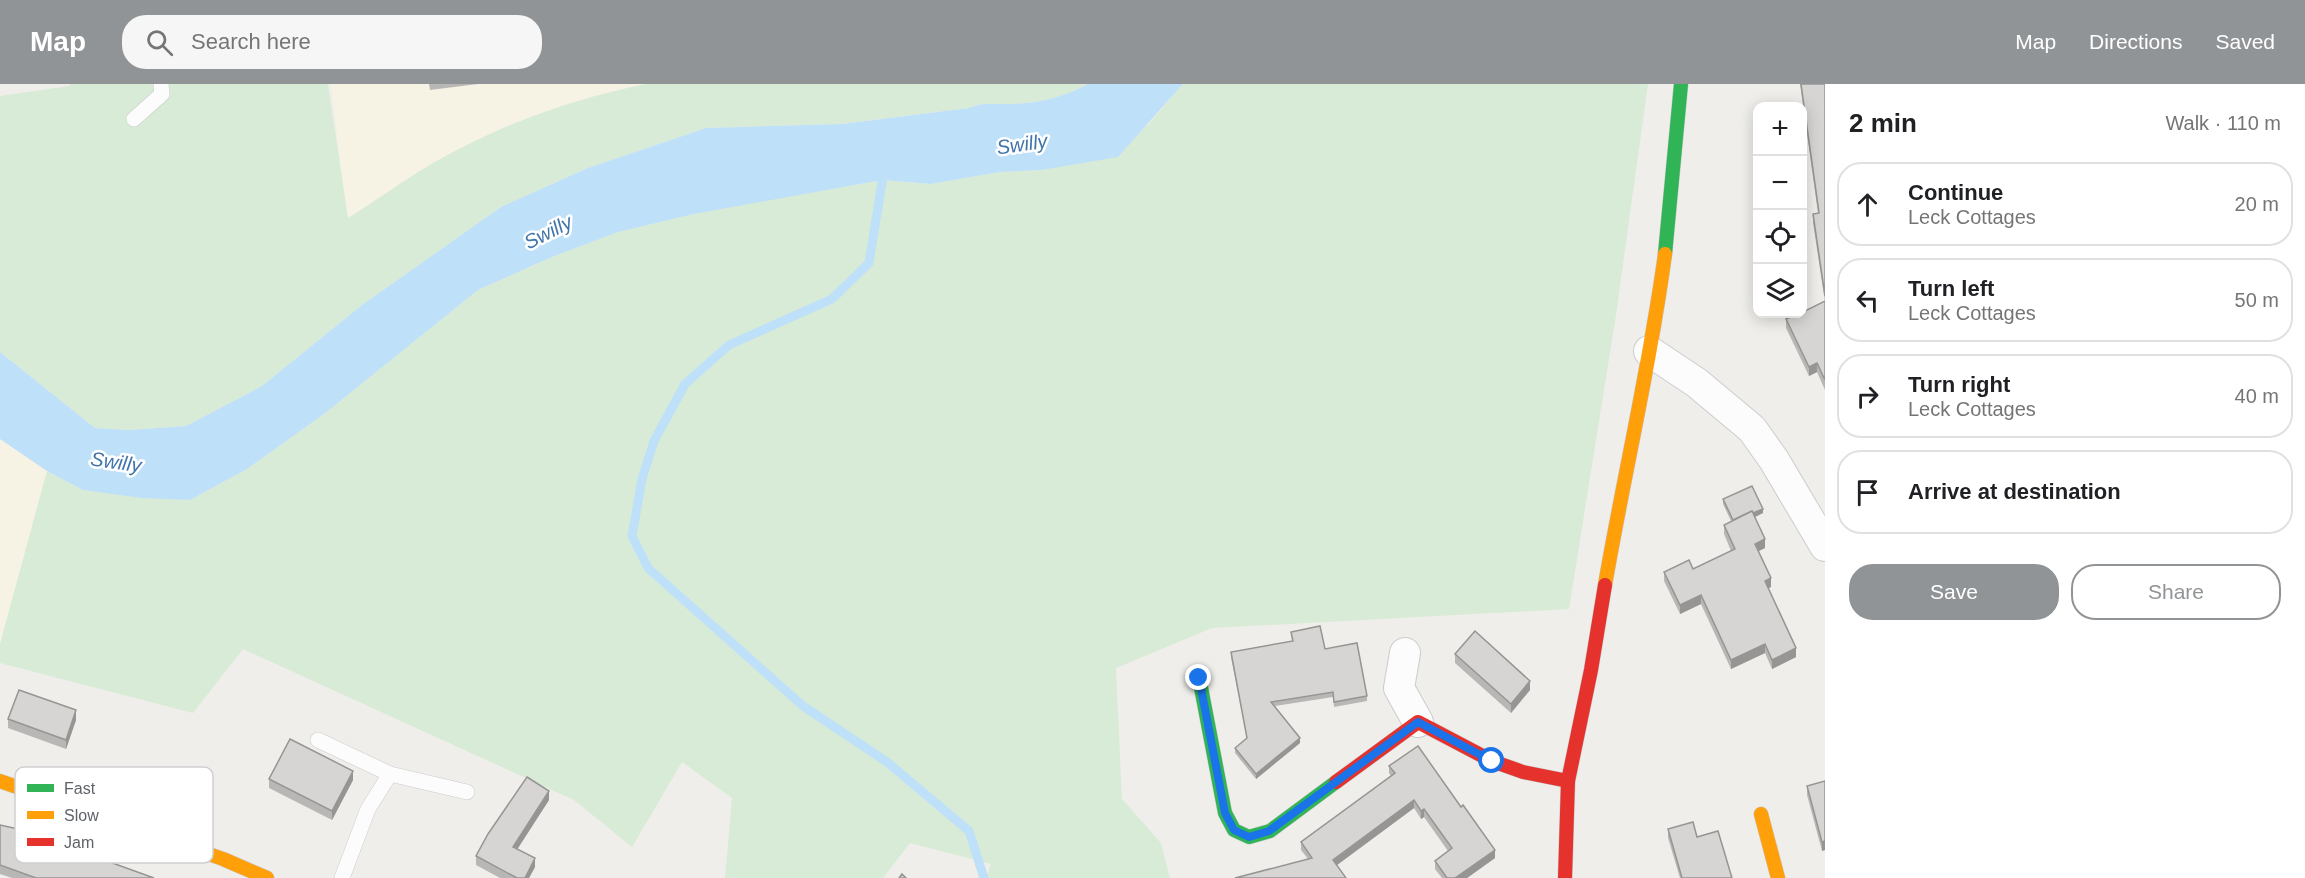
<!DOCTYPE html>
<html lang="en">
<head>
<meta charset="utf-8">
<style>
	:root { --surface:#fff; --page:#f6f6f6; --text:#202124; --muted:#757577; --line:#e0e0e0; --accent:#919496 }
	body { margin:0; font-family:Arial,sans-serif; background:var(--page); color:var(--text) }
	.controls { position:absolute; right:18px; top:18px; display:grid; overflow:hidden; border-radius:12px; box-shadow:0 3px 15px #0003 }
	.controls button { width:54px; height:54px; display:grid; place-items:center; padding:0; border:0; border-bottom:2px solid var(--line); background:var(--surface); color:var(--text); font:30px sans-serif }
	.stop { position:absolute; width:18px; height:18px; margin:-14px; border:4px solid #1a73e8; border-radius:50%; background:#fff }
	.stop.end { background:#1a73e8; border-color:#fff; box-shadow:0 2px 6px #0008 }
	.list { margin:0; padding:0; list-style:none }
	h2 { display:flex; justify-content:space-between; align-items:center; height:78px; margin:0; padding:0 24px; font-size:26px }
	h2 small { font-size:20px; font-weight:400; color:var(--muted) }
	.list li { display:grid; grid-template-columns:39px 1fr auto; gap:18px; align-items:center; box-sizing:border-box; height:84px; margin:0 12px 12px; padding:0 12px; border:2px solid var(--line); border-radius:24px }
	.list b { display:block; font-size:22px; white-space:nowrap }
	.list p { margin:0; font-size:20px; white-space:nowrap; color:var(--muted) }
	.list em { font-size:20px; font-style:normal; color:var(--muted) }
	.actions { display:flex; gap:12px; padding:18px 24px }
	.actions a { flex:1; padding:14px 0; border:2px solid var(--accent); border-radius:24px; text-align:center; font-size:21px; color:var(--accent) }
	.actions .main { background:var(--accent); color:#fff }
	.icon { flex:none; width:33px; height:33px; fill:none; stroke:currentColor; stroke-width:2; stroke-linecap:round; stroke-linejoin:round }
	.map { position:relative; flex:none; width:1825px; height:794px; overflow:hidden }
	header { display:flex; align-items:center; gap:36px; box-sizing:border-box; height:84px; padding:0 30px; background:var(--accent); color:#fff }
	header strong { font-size:28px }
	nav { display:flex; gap:33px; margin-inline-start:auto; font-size:21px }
	.search { width:420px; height:54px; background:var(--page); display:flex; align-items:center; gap:15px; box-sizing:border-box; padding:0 21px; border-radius:24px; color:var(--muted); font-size:22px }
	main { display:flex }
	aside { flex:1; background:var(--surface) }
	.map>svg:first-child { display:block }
</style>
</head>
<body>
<header>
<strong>Map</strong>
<div class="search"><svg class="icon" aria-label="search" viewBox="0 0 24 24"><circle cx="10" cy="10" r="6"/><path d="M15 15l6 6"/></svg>Search here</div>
<nav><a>Map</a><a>Directions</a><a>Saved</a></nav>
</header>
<main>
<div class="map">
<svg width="1825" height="794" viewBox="0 0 1825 794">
	<rect width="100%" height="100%" fill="#efeeea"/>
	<g fill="#f7f3e4">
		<polygon points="331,0 662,0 639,3 505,42 347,134"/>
		<polygon points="0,355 47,387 0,560"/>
	</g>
	<g fill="#d8ebd6">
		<path d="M70 0H328L348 134C377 116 404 96 433 79 500 41 571 15 646 0H1088C1063 14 1035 20 1006 20 992 21 982 18 969 24L842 40 706 44 588 84 501 123 362 221 262 302 186 342 129 346 95 344 0 268V12L70 2Z"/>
		<polygon points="1183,0 1648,0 1616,231 1569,525 1212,544 1116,584 1122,715 1161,759 1170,794 986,794 991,780 910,759 883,794 725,794 732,714 682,678 632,763 574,716 243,565 193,629 0,579 0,560 47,387 83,406 190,416 247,385 324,330 478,206 552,173 617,148 694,130 772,115 882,96 931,100 1000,88 1042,86 1076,79 1148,41"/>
	</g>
	<path fill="#bfe0f9" d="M1088 0H1183L1118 73 1042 86 1000 88 931 100 882 96 694 130 618 148 552 173 478 206 324 330 247 385 190 416 142 414 83 406 47 387 0 355V268L95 344 129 346 186 342 262 302 362 221 501 123 588 84 706 44 842 40 969 24C982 18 992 20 1006 20 1035 20 1063 14 1088 0Z"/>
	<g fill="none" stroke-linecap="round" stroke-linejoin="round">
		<polyline stroke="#bfe0f9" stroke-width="9" points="884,86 869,179 832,215 729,261 685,300 654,357 642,395 632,452 648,484 803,622 887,678 969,747 984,794"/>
		<g stroke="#cbcccc" stroke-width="16">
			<g id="lane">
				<polyline points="134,35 162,10 161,0"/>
				<polyline points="318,656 390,690 368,725 342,794"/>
				<polyline points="390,690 467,708"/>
			</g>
		</g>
		<g stroke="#cbcccc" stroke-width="32">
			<g id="street">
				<polyline points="1649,267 1697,299 1752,345 1774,376 1825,462"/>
				<polyline points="1405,569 1399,604 1418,638"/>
			</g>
		</g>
		<g stroke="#cacacb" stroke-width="15">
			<g id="fast">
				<polyline points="1665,170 1681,0"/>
				<polyline points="1199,593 1225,729 1234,746 1249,753 1270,747 1336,698"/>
			</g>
		</g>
		<g stroke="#cacacb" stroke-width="15">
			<g id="slow">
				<path d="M1605 501C1624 391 1650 281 1665 170"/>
				<polyline points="0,697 223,775 267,794"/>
				<polyline points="1761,730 1778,794"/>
			</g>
		</g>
		<g stroke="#cacacb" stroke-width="15">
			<g id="jam">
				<polyline points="1336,698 1418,638 1492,677 1523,688 1568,697"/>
				<polyline points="1565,794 1568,697 1591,586 1605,501"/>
			</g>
		</g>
		<use href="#lane" stroke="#fdfcfc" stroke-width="15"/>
		<use href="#street" stroke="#fdfcfc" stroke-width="30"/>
		<use href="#fast" stroke="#30b455" stroke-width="14"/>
		<use href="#slow" stroke="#ff9f0a" stroke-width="14"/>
		<use href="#jam" stroke="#e5322d" stroke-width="14"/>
	</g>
	<g fill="#b8b7b5">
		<polygon points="429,0 478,0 430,6"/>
		<polygon points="1800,0 1825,0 1825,306 1817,288 1809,292 1786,244 1786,235 1825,218 1813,139 1813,130 1818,129"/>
		<polygon points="1723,415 1763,429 1755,433 1765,464 1758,467 1771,503 1768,504 1796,573 1772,585 1765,569 1731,585 1701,520 1680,530 1664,497 1664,488 1693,485 1731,467 1724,450 1724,441 1731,437 1723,420"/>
		<polygon points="1291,548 1325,565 1367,612 1367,617 1334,623 1333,613 1275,622 1300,659 1256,695 1235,669 1235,664 1247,655 1231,573 1231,568 1292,557"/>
		<polygon points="1455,570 1530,606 1511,629 1455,579"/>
		<polygon points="8,635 76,636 66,665 8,644"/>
		<polygon points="1389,682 1495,774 1467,794 1442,794 1435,785 1435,777 1448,767 1424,733 1421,735 1414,724 1337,781 1308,775 1301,766 1301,758 1391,692 1389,689"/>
		<polygon points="269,695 353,696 332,736 269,704"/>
		<polygon points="1825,697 1825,766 1822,767 1807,711 1807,702"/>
		<polygon points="549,716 517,765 535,783 529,794 500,794 476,781 476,772"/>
		<polygon points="0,741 154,794 12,794 0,790"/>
		<polygon points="1668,745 1732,794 1680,794 1668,754"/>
	</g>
	<g fill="#969594">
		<polygon points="1817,279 1817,288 1809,292 1809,283"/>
		<polygon points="1763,425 1763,429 1734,443 1734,438"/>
		<polygon points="1765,455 1765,464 1755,469 1755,460"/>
		<polygon points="1771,494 1771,503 1765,506 1765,497"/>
		<polygon points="1701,511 1701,520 1680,530 1680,521"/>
		<polygon points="1765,560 1765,569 1731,585 1731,576"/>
		<polygon points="1796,564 1796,573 1772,585 1772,576"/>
		<polygon points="1530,597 1530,606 1511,629 1511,620"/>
		<polygon points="76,626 76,636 66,665 66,656"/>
		<polygon points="1300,654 1300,659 1256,695 1256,690"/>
		<polygon points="353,687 353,696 332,736 332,727"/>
		<polygon points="549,707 549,716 513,772 513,763"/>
		<polygon points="1414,716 1414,724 1333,784 1333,776"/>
		<polygon points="1424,725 1424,733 1421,735 1421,727"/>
		<polygon points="1825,757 1825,766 1822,767 1822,758"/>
		<polygon points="1495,766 1495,774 1467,794 1455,794"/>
		<polygon points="535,774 535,783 529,794 525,794"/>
	</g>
	<g fill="#d6d5d3" stroke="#969594" stroke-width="1.5">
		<polygon points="1801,0 1825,0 1825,212 1813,130 1819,129"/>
		<polygon points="1825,217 1825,296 1817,279 1809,283 1786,235 1799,230 1803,230 1803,228"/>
		<polygon points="1752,402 1763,425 1753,429 1752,427 1733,436 1723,415"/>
		<polygon points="1752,427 1765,455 1755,460 1771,494 1765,497 1796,564 1772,576 1765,560 1731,576 1701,511 1680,521 1664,488 1689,476 1693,485 1735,465 1724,441"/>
		<polygon points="1320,542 1325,565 1357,559 1367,612 1334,618 1333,608 1271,618 1300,654 1256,690 1235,664 1247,654 1231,568 1293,557 1291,548"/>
		<polygon points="1475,547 1530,597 1511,620 1455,570"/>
		<polygon points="19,606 76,626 66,656 8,635"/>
		<polygon points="290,655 353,687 332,727 269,695"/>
		<polygon points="1418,662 1461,723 1463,721 1495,766 1455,794 1447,794 1435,777 1452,764 1424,725 1421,727 1414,716 1333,776 1346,794 1235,794 1312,774 1301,758 1395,689 1389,682"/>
		<polygon points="527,693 549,707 513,763 535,774 525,794 517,794 476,772 488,750"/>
		<polygon points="1825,697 1825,757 1822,758 1807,702"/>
		<polygon points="1693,738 1697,753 1718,747 1732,794 1682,794 1668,745"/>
		<polygon points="0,741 18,745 154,794 36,794 0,781"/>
		<polygon points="902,790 906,794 899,794"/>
	</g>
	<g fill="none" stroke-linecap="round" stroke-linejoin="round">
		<polyline stroke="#1a73e8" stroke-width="8" points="1199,594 1225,729 1234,746 1249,753 1269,747 1418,638 1492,677"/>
	</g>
	<g text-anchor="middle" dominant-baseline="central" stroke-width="5" stroke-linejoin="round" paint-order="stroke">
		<g font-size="20" font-style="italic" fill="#4174aa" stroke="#fff">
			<text transform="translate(1022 60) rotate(-8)">Swilly</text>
			<text transform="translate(548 148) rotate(-27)">Swilly</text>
			<text transform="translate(116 378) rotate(8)">Swilly</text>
		</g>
	</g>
	<rect x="15" y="683" width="198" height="96" rx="9" fill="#fff" stroke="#cfd0d2" stroke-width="1.5"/>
	<rect x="27" y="700" width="27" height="8" fill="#30b455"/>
	<rect x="27" y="727" width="27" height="8" fill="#ff9f0a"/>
	<rect x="27" y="754" width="27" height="8" fill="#e5322d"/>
	<g font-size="16" fill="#5f6368">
		<text x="64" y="710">Fast</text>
		<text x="64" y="737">Slow</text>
		<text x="64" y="764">Jam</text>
	</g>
</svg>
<div class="controls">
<button>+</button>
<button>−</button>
<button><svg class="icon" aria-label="locate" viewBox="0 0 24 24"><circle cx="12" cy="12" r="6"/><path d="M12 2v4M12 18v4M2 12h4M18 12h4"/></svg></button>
<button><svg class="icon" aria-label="layers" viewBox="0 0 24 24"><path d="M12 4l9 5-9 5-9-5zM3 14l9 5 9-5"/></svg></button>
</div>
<div class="stop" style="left:1492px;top:677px"></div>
<div class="stop end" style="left:1199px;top:594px"></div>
</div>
<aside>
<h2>2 min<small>Walk · 110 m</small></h2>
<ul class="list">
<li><svg class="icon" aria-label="ahead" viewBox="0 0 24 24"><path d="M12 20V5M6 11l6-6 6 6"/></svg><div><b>Continue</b><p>Leck Cottages</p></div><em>20 m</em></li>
<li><svg class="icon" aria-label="left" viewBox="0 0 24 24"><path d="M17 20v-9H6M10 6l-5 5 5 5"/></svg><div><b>Turn left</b><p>Leck Cottages</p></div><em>50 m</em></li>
<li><svg class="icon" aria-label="right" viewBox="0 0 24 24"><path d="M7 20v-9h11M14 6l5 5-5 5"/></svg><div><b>Turn right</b><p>Leck Cottages</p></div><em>40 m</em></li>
<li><svg class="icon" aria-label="arrive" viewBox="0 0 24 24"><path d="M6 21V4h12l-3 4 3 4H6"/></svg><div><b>Arrive at destination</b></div></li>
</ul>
<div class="actions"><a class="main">Save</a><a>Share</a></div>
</aside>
</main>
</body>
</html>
